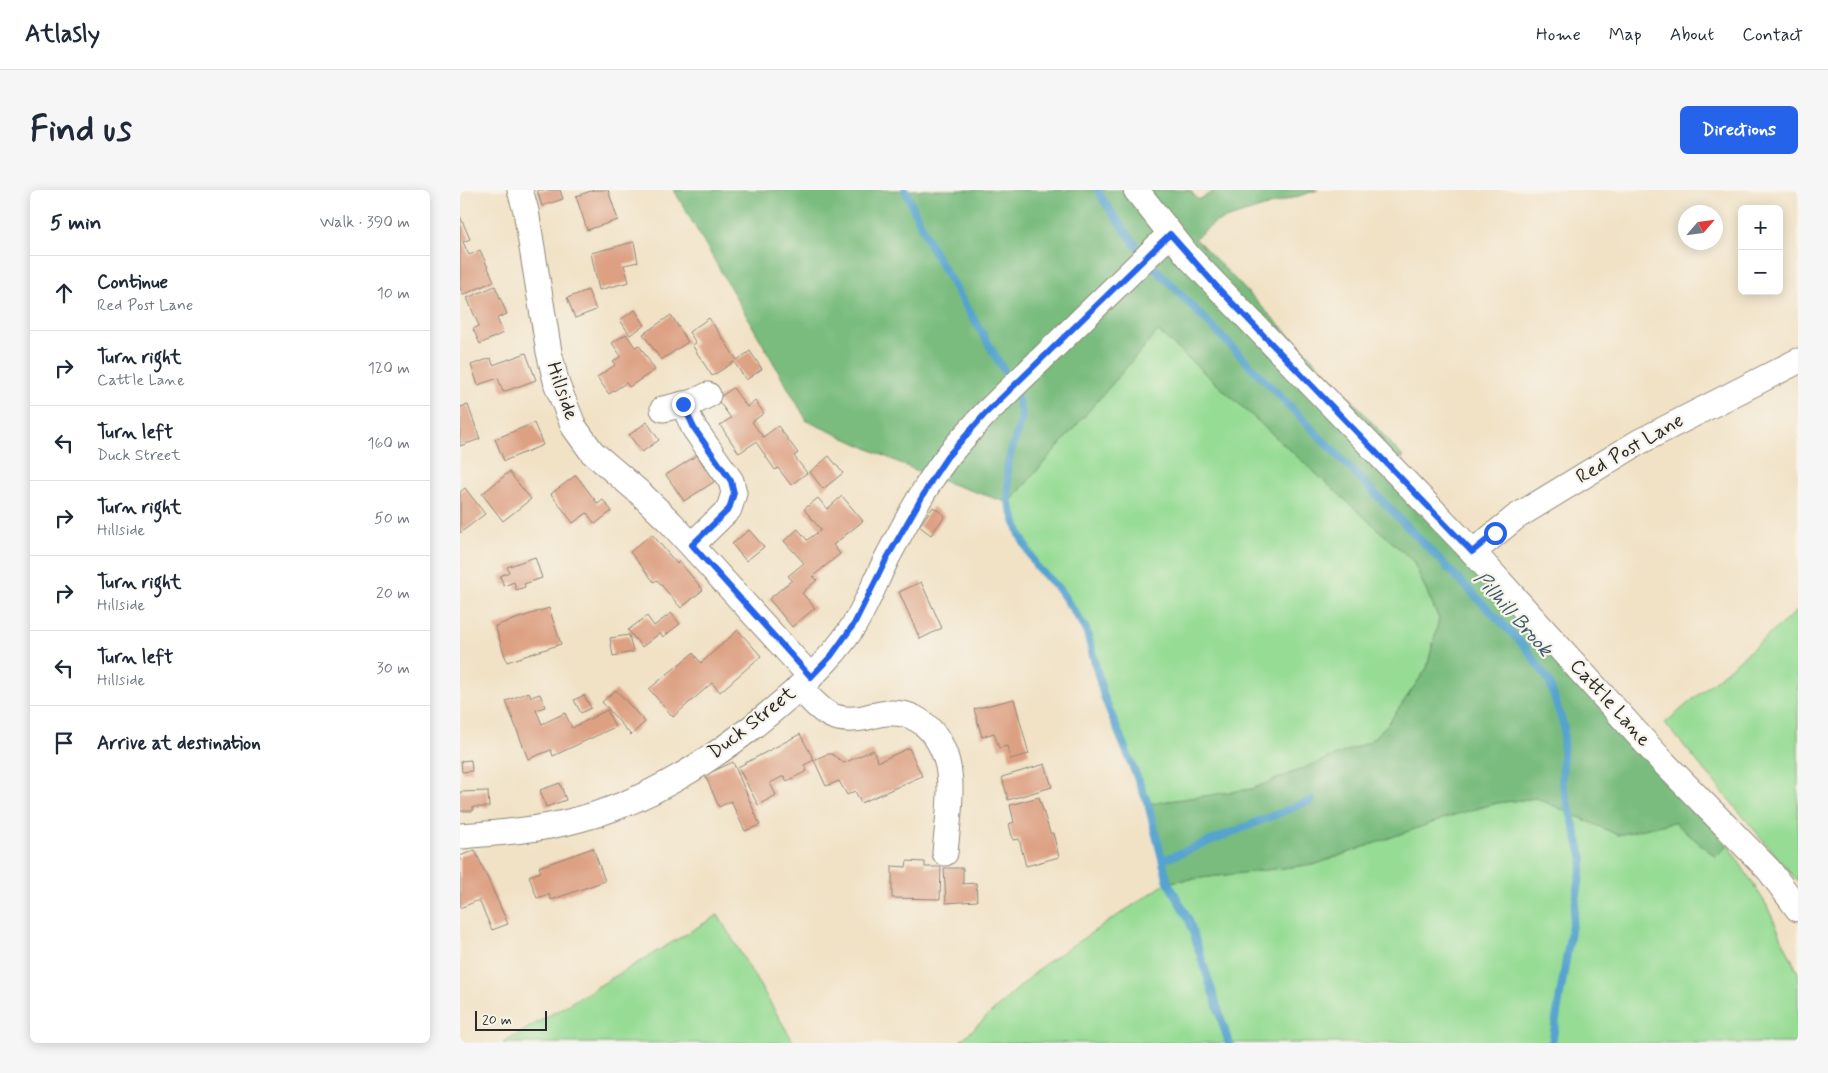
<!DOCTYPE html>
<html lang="en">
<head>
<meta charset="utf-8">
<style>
	:root { --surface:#fff; --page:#f6f6f7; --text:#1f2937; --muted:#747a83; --line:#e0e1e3; --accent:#2563eb }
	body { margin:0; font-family:Mynerve,sans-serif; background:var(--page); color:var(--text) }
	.controls { position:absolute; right:15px; top:15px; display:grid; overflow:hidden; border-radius:8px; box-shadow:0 2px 12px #0003 }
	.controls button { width:45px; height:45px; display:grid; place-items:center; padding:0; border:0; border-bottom:1px solid var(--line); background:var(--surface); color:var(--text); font:25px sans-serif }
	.compass { position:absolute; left:1218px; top:15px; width:45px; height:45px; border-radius:50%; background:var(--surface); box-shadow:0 2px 12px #0003; rotate:62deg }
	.scale { position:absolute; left:15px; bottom:12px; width:72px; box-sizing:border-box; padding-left:5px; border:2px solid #2b2b2b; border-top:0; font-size:14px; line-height:18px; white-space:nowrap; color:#2b2b2b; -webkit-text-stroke:4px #f7f3e8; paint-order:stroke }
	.stop { position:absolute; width:15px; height:15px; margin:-11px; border:4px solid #2563eb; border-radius:50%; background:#fff }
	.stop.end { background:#2563eb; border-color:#fff; box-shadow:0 1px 5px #0008 }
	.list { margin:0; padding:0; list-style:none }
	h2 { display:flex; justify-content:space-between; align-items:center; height:65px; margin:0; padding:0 20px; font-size:21px }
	h2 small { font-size:16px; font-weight:400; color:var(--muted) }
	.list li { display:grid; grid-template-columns:32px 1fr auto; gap:15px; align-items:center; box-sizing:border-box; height:75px; padding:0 20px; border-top:1px solid var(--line) }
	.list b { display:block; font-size:19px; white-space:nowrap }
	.list p { margin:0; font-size:16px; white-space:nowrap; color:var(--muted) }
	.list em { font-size:16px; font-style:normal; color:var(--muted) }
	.icon { flex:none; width:28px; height:28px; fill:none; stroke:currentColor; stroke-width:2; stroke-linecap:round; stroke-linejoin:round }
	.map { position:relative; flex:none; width:1338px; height:853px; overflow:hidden; border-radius:8px }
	header { display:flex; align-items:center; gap:30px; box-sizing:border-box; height:70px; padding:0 25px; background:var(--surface); border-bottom:1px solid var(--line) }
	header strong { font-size:24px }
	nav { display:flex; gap:28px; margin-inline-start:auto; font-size:18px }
	.intro { display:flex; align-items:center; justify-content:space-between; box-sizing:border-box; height:120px; padding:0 30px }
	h1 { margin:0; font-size:35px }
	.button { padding:12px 22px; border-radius:8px; background:var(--accent); color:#fff; font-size:18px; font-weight:700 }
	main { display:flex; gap:30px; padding:0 30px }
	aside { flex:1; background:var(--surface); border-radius:8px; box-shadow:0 2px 12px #0003 }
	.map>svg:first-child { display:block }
</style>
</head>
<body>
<header>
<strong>Atlasly</strong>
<nav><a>Home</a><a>Map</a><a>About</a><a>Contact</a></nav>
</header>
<div class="intro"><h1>Find us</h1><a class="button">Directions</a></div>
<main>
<aside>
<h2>5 min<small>Walk · 390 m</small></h2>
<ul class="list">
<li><svg class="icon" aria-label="ahead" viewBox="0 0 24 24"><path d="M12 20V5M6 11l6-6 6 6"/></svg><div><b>Continue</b><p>Red Post Lane</p></div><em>10 m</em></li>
<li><svg class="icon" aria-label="right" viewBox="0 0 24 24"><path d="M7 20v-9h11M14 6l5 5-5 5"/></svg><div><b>Turn right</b><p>Cattle Lane</p></div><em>120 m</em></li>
<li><svg class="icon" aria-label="left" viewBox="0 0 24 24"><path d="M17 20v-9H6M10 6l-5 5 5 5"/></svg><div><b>Turn left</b><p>Duck Street</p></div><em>160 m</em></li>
<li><svg class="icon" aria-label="right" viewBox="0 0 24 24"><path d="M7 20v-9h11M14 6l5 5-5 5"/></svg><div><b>Turn right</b><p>Hillside</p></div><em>50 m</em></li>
<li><svg class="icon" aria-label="right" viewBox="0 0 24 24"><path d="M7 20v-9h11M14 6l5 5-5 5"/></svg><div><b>Turn right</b><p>Hillside</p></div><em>20 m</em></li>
<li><svg class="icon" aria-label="left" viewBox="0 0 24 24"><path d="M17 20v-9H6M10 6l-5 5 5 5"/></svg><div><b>Turn left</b><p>Hillside</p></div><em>30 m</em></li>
<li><svg class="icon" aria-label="arrive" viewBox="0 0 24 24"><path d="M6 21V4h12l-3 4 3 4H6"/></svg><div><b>Arrive at destination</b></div></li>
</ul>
</aside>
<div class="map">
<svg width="1338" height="853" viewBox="0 0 1338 853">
	<rect width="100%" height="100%" fill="#f7f3e8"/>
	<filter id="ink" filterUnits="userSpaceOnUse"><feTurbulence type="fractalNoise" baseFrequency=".02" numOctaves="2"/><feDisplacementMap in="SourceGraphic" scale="10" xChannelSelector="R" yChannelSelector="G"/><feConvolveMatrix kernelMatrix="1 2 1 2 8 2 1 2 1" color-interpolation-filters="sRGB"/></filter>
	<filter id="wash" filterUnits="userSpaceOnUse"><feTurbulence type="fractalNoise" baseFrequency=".0096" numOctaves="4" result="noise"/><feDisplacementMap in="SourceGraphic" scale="20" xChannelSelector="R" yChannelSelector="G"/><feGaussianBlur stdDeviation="1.12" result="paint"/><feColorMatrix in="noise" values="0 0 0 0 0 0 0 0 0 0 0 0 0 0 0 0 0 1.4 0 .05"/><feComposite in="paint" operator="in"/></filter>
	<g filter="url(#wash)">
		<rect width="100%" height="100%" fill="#f1e2c6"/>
		<g fill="#97dc95" stroke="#618460">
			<polygon points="698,141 953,371 979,429 967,478 928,534 909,552 792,599 688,614 644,507 626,439 599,399 576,376 560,345 549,313"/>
			<polygon points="1338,420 1338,692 1205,533"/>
			<polygon points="1077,608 1158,645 1214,632 1256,667 1268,655 1306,714 1338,783 1338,853 498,853 586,773 708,692 856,674 994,625 1037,613"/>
			<polygon points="258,725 334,853 43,853"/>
		</g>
		<polygon fill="#79bc7e" stroke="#527454" points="214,0 730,0 738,10 756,0 858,0 756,32 735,48 882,199 943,267 929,290 1268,655 1256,667 1214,632 1158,645 1077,608 1037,613 994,625 856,674 708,692 688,614 792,599 909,552 928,534 967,478 979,429 953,371 698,141 549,313 473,288 347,231"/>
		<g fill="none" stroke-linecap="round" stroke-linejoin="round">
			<g stroke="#55a3ce" stroke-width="8">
				<polyline points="445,0 472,59 554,197 562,225 547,276 549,313 560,345 576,376 599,399 626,439 644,507 688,614 708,692 729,730 769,853"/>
				<polyline points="638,0 643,10 685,68 1066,458 1089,491 1104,537 1102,592 1123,669 1092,853"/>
				<polyline points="703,670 852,610"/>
			</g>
		</g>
		<g id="blocks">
			<g fill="#dda083">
				<polygon points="77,0 100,0 103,9 82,16"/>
				<polygon points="134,0 148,0 158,30 127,40 116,6"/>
				<polygon points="0,26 10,49 3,52 9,65 20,60 34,91 3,105 0,98"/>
				<polygon points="174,52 178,72 164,75 169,92 139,100 131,63"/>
				<polygon points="35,96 47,124 37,128 43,143 20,154 13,139 19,136 7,108"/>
				<polygon points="128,100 136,120 115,128 107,108"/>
				<polygon points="175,120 185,135 170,145 160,130"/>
				<polygon points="211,125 228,152 201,170 183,144"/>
				<polygon points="249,128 277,170 290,161 302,179 286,190 274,172 252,186 232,155 236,153 229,142"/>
				<polygon points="166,144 175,157 179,155 195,180 169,197 166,193 149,204 137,187 155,175 153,172 161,166 152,153"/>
				<polygon points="66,163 76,190 43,202 38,188 18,195 11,175 31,168 33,175"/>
				<polygon points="273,198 287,217 295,211 304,223 292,232 303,247 318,236 338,263 334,266 347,283 331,295 318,278 315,280 296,252 279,263 260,235 271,228 257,209"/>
				<polygon points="8,215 20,249 0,256 0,217"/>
				<polygon points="187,232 199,250 182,262 169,245"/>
				<polygon points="74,233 83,255 44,271 35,249"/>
				<polygon points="237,265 254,292 224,311 206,285"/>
				<polygon points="369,266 383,283 363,299 350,282"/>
				<polygon points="49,282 71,309 43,331 22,304"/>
				<polygon points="116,285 138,314 143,310 152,321 135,334 127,323 113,333 91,304"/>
				<polygon points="5,298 25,324 0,343 0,302"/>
				<polygon points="382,306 403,331 373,355 380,364 353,386 357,390 342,403 355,418 332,437 309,409 332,390 328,386 344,373 324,351 338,339 347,350 361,340 344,319 358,308 367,319"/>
				<polygon points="473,317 485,326 471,345 459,336"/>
				<polygon points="289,340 304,357 286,371 272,354"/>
				<polygon points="192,344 217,374 219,371 243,400 221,418 197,390 194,392 170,362"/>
				<polygon points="75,367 82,388 64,394 65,397 56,400 54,392 44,396 40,386 49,382 47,377"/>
				<polygon points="461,392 482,438 460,449 439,402"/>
				<polygon points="89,418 101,454 47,472 35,436"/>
				<polygon points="211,423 220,434 203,447 200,443 182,457 168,440 187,426 194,436"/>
				<polygon points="278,440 301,466 260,502 252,493 213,527 189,499 233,463 241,473"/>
				<polygon points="169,445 173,462 153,466 150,448"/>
				<polygon points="156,500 185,532 171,545 142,512"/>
				<polygon points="69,502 71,507 80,504 85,517 76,520 82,534 105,523 112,538 147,520 155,537 93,566 91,560 68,569 46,511"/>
				<polygon points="124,505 131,518 121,523 114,510"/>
				<polygon points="554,509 569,564 550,569 547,556 539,558 534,543 522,547 514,519"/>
				<polygon points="340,544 354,570 344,575 347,581 327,591 324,586 310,593 316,605 298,615 278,577"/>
				<polygon points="449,558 462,586 401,613 395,601 387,605 379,591 366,596 354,570 367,564 372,564 384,573 413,560 418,572"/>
				<polygon points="11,570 12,581 2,582 1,571"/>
				<polygon points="273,572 300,635 285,641 271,611 259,617 245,585"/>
				<polygon points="585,574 592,597 548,610 542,587"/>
				<polygon points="100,593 106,610 86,617 80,600"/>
				<polygon points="28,601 29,617 13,617 13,621 0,621 0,602"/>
				<polygon points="579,607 590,643 593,643 599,667 566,676 559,649 553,650 549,634 554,632 550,615"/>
				<polygon points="133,658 145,691 91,710 89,704 77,708 69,686 81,682 79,677"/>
				<polygon points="15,660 48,734 32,740 19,710 0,718 0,666"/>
				<polygon points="447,671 465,672 465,677 481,677 480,709 432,708 432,676 446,677"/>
				<polygon points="484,678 503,678 503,694 516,693 517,711 486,713"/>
			</g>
		</g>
	</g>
	<g filter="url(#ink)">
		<use href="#blocks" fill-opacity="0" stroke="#8e8678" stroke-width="1"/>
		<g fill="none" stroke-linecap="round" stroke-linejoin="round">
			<g stroke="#8e8678" stroke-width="27">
				<g id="street">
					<polyline points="60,0 66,21 89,162 97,195 114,237 132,262 180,303 211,333 351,487"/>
					<polyline points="676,0 729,67 1013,362 1202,571 1309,680 1338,719"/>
					<polyline points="223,214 234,238 271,291 274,303 269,319 232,355"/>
					<polyline points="203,219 234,212 248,205"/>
					<polyline points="1013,362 1056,327 1179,252 1338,171"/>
					<path d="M339 497C360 519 370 534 403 528 412 526 423 522 433 523 448 523 462 530 472 542 500 575 488 623 485 663"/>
					<path d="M0 646C40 643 81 640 120 629 200 608 272 557 333 503 356 482 377 462 394 435 407 414 416 390 427 368 445 334 464 297 487 267 499 252 512 238 525 224L710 44"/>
				</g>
			</g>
			<use href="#street" stroke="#fff" stroke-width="25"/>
		</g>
	</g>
	<g fill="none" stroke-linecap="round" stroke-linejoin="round" filter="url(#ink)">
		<polyline stroke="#2563eb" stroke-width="6" points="223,214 234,238 271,291 274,303 269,319 232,355 351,487 371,466 394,434 427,368 473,288 487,267 525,224 710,44 758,98 1012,362 1035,343"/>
	</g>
	<g text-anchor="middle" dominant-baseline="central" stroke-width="4.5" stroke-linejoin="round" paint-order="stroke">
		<g font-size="20" fill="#2b2b2b" stroke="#f7f3e8">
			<text transform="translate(102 201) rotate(71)">Hillside</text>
			<text transform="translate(1170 259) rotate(-30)">Red Post Lane</text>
			<text transform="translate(1150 513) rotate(48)">Cattle Lane</text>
			<text transform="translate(292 533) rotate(-38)">Duck Street</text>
		</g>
		<g font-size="21" font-style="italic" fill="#3c5b6c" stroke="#f7f3e8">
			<text transform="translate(1053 424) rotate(48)">Pillhill Brook</text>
		</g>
	</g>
</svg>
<div class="controls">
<button>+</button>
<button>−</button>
</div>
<svg class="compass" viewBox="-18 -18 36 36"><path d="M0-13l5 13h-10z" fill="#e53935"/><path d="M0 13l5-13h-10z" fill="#747a83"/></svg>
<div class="scale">20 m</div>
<div class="stop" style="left:1035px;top:343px"></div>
<div class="stop end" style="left:223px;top:214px"></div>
</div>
</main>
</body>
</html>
